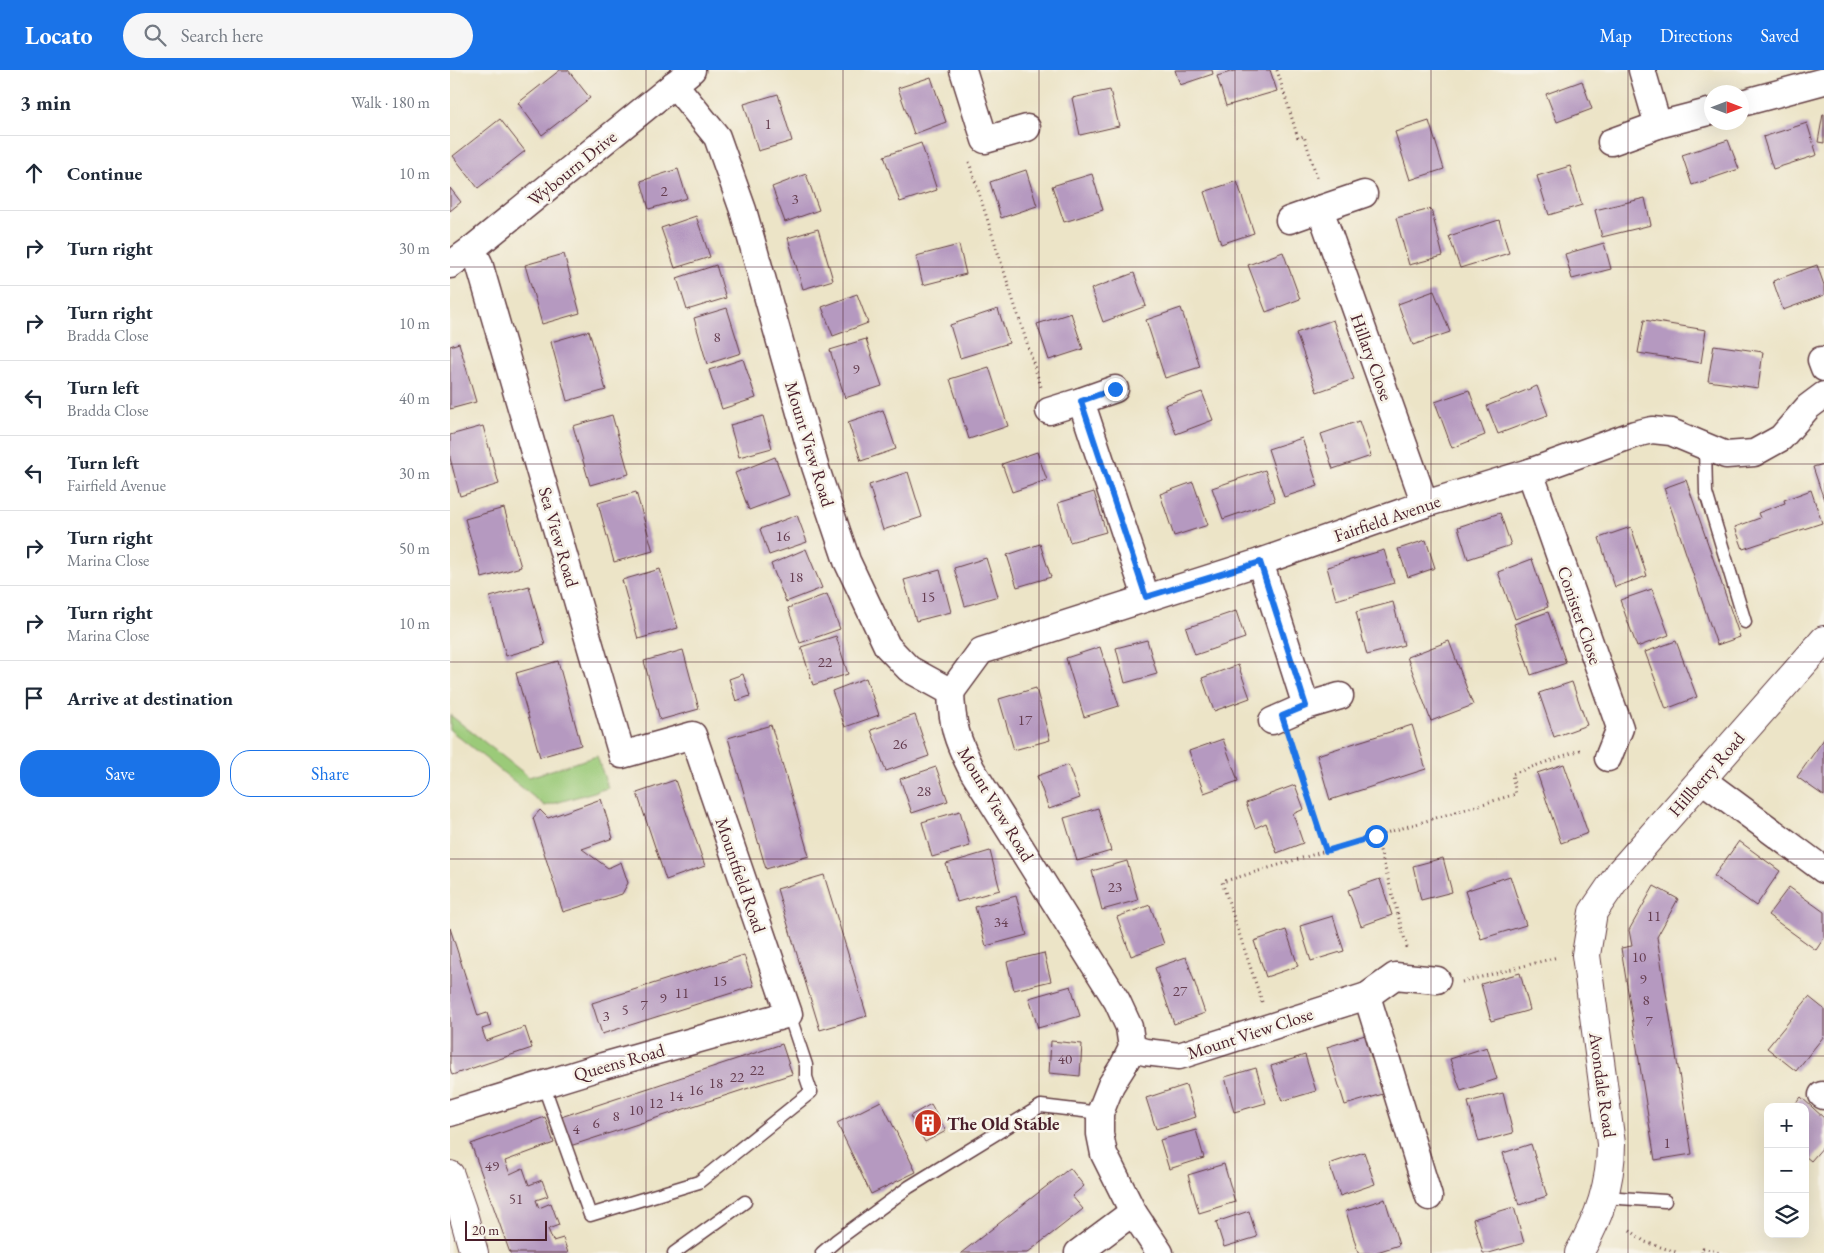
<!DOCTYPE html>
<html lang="en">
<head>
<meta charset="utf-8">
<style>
	:root { --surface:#fff; --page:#f6f6f7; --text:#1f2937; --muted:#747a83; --line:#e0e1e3; --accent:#1a73e8 }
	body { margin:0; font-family:"EB Garamond",serif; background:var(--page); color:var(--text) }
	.controls { position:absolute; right:15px; bottom:15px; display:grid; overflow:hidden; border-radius:10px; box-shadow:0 5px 20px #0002 }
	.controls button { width:45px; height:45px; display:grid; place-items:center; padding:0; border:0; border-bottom:1px solid var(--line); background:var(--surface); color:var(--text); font:25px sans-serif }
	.compass { position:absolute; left:1254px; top:15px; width:45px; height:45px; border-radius:50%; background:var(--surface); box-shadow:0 5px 20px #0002; rotate:90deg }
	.scale { position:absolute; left:15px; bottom:12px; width:82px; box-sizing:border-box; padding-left:5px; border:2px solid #4a1f2b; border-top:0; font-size:14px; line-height:18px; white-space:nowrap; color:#4a1f2b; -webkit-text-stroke:4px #f7f3e8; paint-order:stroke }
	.stop { position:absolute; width:15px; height:15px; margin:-11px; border:4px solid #1a73e8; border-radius:50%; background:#fff }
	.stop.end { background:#1a73e8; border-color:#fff; box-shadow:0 1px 5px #0008 }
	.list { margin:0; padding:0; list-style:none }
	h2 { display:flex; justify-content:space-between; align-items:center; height:65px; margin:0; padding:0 20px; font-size:21px }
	h2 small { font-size:16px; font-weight:400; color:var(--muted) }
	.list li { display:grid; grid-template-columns:32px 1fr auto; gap:15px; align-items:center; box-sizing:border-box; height:75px; padding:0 20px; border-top:1px solid var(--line) }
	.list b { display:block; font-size:19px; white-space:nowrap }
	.list p { margin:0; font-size:16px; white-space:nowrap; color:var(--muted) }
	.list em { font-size:16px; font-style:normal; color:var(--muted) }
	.actions { display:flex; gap:10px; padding:15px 20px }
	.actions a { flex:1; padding:11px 0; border:1px solid var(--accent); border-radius:20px; text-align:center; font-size:18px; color:var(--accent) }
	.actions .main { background:var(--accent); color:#fff }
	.icon { flex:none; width:28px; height:28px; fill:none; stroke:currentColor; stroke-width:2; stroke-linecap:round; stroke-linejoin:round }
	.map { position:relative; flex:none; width:1374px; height:1183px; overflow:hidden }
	header { display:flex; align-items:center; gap:30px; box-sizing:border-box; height:70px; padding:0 25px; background:var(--accent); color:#fff }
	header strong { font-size:24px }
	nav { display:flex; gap:28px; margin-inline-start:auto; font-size:18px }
	.search { width:350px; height:45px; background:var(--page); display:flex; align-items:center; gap:12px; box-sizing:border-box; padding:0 18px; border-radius:28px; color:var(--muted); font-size:19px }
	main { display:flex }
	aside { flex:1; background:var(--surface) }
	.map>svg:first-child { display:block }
</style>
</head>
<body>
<header>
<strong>Locato</strong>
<div class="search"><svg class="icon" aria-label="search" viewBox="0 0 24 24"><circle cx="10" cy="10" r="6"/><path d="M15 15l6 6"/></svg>Search here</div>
<nav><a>Map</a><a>Directions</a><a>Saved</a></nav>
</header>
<main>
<aside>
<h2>3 min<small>Walk · 180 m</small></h2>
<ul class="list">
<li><svg class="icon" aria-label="ahead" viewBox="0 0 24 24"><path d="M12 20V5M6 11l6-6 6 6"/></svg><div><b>Continue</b></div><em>10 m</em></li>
<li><svg class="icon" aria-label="right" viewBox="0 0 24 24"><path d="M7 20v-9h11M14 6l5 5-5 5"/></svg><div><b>Turn right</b></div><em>30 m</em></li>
<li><svg class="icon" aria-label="right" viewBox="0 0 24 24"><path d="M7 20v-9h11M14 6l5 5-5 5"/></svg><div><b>Turn right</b><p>Bradda Close</p></div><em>10 m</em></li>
<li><svg class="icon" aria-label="left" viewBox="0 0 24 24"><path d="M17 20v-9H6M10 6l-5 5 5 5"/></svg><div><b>Turn left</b><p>Bradda Close</p></div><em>40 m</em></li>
<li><svg class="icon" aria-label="left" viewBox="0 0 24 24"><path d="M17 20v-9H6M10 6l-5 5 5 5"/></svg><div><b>Turn left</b><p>Fairfield Avenue</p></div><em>30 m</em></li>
<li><svg class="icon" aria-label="right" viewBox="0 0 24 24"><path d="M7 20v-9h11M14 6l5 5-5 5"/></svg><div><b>Turn right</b><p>Marina Close</p></div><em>50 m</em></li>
<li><svg class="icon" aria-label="right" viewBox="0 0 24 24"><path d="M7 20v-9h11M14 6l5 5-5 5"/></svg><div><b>Turn right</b><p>Marina Close</p></div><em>10 m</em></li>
<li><svg class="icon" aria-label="arrive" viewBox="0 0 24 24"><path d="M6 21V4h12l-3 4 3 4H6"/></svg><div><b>Arrive at destination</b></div></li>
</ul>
<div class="actions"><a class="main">Save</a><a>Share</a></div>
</aside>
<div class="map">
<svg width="1374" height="1183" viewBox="0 0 1374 1183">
	<rect width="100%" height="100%" fill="#f7f3e8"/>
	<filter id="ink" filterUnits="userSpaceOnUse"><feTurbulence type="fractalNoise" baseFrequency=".02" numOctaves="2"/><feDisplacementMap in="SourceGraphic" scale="10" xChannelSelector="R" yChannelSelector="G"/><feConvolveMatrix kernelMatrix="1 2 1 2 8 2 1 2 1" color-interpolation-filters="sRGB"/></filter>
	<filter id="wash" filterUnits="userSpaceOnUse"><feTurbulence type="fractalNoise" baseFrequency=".0096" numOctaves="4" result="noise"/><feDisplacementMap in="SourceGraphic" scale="20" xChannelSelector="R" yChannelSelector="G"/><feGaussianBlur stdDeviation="1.12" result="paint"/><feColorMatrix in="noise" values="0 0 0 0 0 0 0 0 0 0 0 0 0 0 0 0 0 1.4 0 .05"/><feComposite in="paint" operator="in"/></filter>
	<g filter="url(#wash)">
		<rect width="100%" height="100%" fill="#ece4c7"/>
		<polygon fill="#9bca79" stroke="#727452" points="0,645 79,707 147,686 158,718 95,736 0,660"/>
		<g id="blocks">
			<g fill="#b599c0">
				<polygon points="110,0 118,0 140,28 92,65 68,33"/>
				<polygon points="725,0 762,0 763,4 730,15"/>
				<polygon points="787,0 820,0 827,21 776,36 767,6"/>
				<polygon points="481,7 496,52 464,64 448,18"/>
				<polygon points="1132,11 1142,39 1107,52 1096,24"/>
				<polygon points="660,20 669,56 630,65 622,28"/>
				<polygon points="328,24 342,71 308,81 294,34"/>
				<polygon points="1373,44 1374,44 1374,73 1368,72"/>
				<polygon points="50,49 75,81 28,118 3,86"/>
				<polygon points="979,51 994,99 960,110 945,62"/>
				<polygon points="1357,53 1367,85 1323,99 1313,67"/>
				<polygon points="1278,70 1289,99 1242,115 1232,85"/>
				<polygon points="471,73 487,120 450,132 434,86"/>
				<polygon points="1120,96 1132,135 1099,145 1087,106"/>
				<polygon points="228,99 237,128 199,139 191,111"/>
				<polygon points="576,100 587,136 551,148 540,112"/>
				<polygon points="356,104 369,140 335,152 322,117"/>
				<polygon points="642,104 653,140 614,152 602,116"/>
				<polygon points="787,111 804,163 771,174 754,122"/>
				<polygon points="0,118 11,132 0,141"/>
				<polygon points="1195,128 1201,155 1152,167 1145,140"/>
				<polygon points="981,139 993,186 959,195 946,148"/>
				<polygon points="246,146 260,187 225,198 211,158"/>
				<polygon points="1049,150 1059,183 1010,198 999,166"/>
				<polygon points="368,159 383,210 353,219 338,168"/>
				<polygon points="1154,173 1161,199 1122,209 1115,184"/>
				<polygon points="509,175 516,204 473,215 466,186"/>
				<polygon points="833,182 850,229 816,242 798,195"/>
				<polygon points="114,184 130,243 92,254 75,195"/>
				<polygon points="266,195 276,228 237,240 227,208"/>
				<polygon points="1367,195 1374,215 1374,225 1333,240 1323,211"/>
				<polygon points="684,203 696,236 653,252 641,219"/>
				<polygon points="984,221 1000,262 963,275 948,234"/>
				<polygon points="407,224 418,253 383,266 372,237"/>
				<polygon points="277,238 291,283 257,294 244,248"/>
				<polygon points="731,238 750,297 715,308 696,250"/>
				<polygon points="548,239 559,273 510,288 500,255"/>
				<polygon points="621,243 633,279 599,290 587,254"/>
				<polygon points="883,250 904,309 867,322 846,263"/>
				<polygon points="1194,250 1256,260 1251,293 1188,283"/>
				<polygon points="139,261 156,320 117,331 101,272"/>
				<polygon points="416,269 432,316 395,328 380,280"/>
				<polygon points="9,273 26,332 0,339 0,276"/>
				<polygon points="1264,275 1313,282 1308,318 1258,311"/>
				<polygon points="293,289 306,328 272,339 259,300"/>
				<polygon points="539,297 558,356 519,369 500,309"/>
				<polygon points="1087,316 1098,345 1048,364 1037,336"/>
				<polygon points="1019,320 1035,365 1002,378 985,332"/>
				<polygon points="752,322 763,350 726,364 715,335"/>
				<polygon points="433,340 446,379 411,391 398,352"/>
				<polygon points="162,345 179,404 140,415 123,356"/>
				<polygon points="313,346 322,378 289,387 280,355"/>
				<polygon points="909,351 921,386 883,399 871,364"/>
				<polygon points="33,356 49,414 10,426 0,388 0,365"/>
				<polygon points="852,368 868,416 834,427 818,379"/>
				<polygon points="587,382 597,410 562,422 552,394"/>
				<polygon points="325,387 339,425 299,440 285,403"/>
				<polygon points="1374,394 1374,430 1363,397"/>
				<polygon points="815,400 825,431 773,449 762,418"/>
				<polygon points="458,402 472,447 433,460 419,415"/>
				<polygon points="1236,410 1290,567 1267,575 1214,418"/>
				<polygon points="743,412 758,455 724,466 710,424"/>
				<polygon points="1361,420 1372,453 1293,479 1285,457 1310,448 1308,443 1335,433 1334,430"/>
				<polygon points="186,422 203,481 164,492 148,433"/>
				<polygon points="644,422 656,462 620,472 608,433"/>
				<polygon points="54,438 71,497 32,508 15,449"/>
				<polygon points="1050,443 1061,475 1018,489 1008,457"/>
				<polygon points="347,445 357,472 319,485 310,459"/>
				<polygon points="1181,457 1197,506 1165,517 1149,468"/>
				<polygon points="976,470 985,498 958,507 948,479"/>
				<polygon points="590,474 601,507 567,517 557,485"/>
				<polygon points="356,479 372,518 336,532 321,494"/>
				<polygon points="934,480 944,513 886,530 877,497"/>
				<polygon points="536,488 548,526 515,536 504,498"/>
				<polygon points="1082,489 1098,537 1065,549 1048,502"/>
				<polygon points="210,499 228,558 188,569 172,510"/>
				<polygon points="490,500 501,542 466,551 454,510"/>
				<polygon points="79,516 95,575 56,586 40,527"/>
				<polygon points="1202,519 1219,565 1187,577 1170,530"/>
				<polygon points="377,524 390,559 350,573 338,538"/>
				<polygon points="943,532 954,575 917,585 906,542"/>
				<polygon points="786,541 795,568 745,585 736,558"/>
				<polygon points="1098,542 1116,593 1081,605 1064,554"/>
				<polygon points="386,566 398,604 363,615 351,577"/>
				<polygon points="697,570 707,604 675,613 666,578"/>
				<polygon points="999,571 1023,635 981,651 957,587"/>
				<polygon points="1226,571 1247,627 1216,639 1195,582"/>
				<polygon points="650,577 669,636 634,647 616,588"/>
				<polygon points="233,580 249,639 210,650 194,591"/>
				<polygon points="108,591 131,675 90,687 66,603"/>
				<polygon points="788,595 800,628 764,641 752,608"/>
				<polygon points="293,604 300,626 286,631 279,609"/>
				<polygon points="416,608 429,645 395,657 382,621"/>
				<polygon points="1122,612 1137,655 1104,667 1089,623"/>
				<polygon points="586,618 600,670 564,680 549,629"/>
				<polygon points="465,645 479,686 436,701 421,660"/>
				<polygon points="321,655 359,786 316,799 278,668"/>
				<polygon points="962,655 976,699 880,730 867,685"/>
				<polygon points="773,669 788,711 754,723 739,681"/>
				<polygon points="1374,669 1374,726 1347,707"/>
				<polygon points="1114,694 1138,763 1111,773 1087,703"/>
				<polygon points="618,695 630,728 599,739 587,706"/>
				<polygon points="486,697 498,731 462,743 450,709"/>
				<polygon points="225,710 255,796 216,810 187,723"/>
				<polygon points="845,715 854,739 843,744 853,773 827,783 816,753 805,758 796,733"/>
				<polygon points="151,729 163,768 132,779 158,798 171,792 178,813 172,824 113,842 83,748 90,740 98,748"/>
				<polygon points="648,738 661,781 627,791 614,748"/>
				<polygon points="510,741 520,776 482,787 472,752"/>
				<polygon points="1289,771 1330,801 1306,836 1264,806"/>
				<polygon points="540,781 550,820 507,832 496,794"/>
				<polygon points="993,788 1002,822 971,830 963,796"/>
				<polygon points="677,791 688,830 652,840 642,801"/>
				<polygon points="374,805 417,946 370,960 327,819"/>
				<polygon points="1060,806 1076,855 1031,869 1015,821"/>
				<polygon points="930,809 942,845 911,856 898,820"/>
				<polygon points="1204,816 1228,829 1207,867 1242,1084 1205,1090 1171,878 1182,876 1179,860"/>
				<polygon points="1339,817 1374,842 1374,868 1366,880 1318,845"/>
				<polygon points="566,826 577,865 536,876 525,837"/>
				<polygon points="700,835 714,874 681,886 667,847"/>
				<polygon points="883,846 894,881 861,891 850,856"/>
				<polygon points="0,858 28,946 37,943 41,956 32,959 36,971 75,957 82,978 2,1005 0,998"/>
				<polygon points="836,860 848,896 816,907 804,871"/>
				<polygon points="594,883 601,911 564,920 557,892"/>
				<polygon points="294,885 304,916 152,964 142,933"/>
				<polygon points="736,887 755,943 724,954 705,898"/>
				<polygon points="1070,903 1080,940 1041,951 1031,914"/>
				<polygon points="621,916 630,946 588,958 579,928"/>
				<polygon points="1359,927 1374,939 1374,966 1346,1001 1317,978"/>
				<polygon points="915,965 933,1024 895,1035 877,977"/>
				<polygon points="601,971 632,974 630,1006 599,1003"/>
				<polygon points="332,974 342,1004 120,1076 111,1047"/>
				<polygon points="1037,977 1047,1009 1011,1021 1000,989"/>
				<polygon points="855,985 866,1021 832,1031 821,996"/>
				<polygon points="806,998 816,1033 784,1042 775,1007"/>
				<polygon points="736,1015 746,1047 706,1059 696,1028"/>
				<polygon points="1053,1023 1063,1063 1029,1072 1018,1032"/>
				<polygon points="1351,1027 1374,1048 1374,1076 1361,1091 1355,1086 1355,1037 1343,1037"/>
				<polygon points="431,1031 466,1102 421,1124 387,1053"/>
				<polygon points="481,1034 496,1061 475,1072 460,1046"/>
				<polygon points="95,1047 104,1073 55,1091 60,1104 73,1098 79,1115 92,1110 98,1126 86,1130 89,1138 101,1133 109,1155 98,1159 103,1171 113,1168 118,1183 60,1183 21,1074"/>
				<polygon points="746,1060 754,1088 719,1099 710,1070"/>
				<polygon points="1081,1074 1097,1126 1069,1135 1053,1083"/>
				<polygon points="914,1082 925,1114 890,1126 879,1094"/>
				<polygon points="774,1094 785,1132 749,1143 738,1105"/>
				<polygon points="620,1098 634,1116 622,1126 633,1139 613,1155 577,1183 511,1183"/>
				<polygon points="935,1129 949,1175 924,1183 908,1183 896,1141"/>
				<polygon points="1064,1137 1074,1173 1039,1183 1033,1183 1023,1149"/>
				<polygon points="799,1141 807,1167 774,1177 766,1152"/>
			</g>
		</g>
	</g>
	<g filter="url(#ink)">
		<use href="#blocks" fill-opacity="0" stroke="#623d42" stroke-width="1"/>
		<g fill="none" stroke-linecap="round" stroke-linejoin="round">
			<g stroke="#623d42" stroke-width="15">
				<g id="lane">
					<polyline points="1255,376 1256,423 1295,552"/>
					<polyline points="93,1014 140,1145 249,1112 361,1022 356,1007 356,995 339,944"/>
					<polyline points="1154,1127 1215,1131"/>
					<polyline points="224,1183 295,1132"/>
					<polyline points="372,1183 387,1170 459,1117 591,1036 650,1043"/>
				</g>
			</g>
			<g stroke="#623d42" stroke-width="29">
				<g id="street">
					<polyline points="513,0 535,70 577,58"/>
					<polyline points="1192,0 1208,55 1262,41"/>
					<path d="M224 14 267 67 293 140 365 396 397 491 437 576 459 599 501 622C502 656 507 670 522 700L667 931 679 957 682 978 673 996 661 1015 650 1043V1064L654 1084 683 1142 710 1183"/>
					<polyline points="1292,33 1374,11"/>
					<polyline points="1161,72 1208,55"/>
					<polyline points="914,124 870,139 975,434"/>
					<polyline points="839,150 870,139"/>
					<polyline points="0,195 22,179 242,0"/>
					<polyline points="1371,290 1374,298"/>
					<polyline points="665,319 631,331 696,527"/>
					<polyline points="599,341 631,331"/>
					<polyline points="1080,402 1170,658 1158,688"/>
					<polyline points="810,492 856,636 822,651"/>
					<polyline points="501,622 531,581 810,492 975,434 1080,402 1185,364 1202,360 1221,362 1276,385 1304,383 1331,368 1358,337 1374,325"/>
					<polyline points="856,636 890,626"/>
					<polyline points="1251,709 1374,800"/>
					<polyline points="917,926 979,1127"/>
					<polyline points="682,978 695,982 729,986 917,926 945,906 987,910"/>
					<polyline points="1372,1025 1374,1026"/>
					<polyline points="0,1043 153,996 339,944 243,665 172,685 29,193 22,179"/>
					<polyline points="628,1183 683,1142"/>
				</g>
			</g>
			<g stroke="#623d42" stroke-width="30">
				<g id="highway">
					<polyline points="0,1105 12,1140 24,1183"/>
					<path d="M1129 1183C1149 1148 1161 1114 1161 1074L1136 885 1143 842 1171 801 1374 570"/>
				</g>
			</g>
			<g stroke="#623d42" stroke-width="3" stroke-dasharray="1 4" stroke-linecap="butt">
				<polyline points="827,0 848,68 854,66 868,111"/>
				<polyline points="519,92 591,317"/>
				<polyline points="840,672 876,781"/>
				<polyline points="926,766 958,881"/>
				<polyline points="1012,912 1108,887"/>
				<polyline points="812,932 772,812 1066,724 1062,704 1133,679"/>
				<polyline points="1180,1160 1195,1172 1229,1183"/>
				<polyline points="1252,1183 1253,1178 1270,1183"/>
			</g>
			<use href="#lane" stroke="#fff" stroke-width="12"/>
			<use href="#street" stroke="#fff" stroke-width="26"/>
			<use href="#highway" stroke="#fff" stroke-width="28"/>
		</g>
	</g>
	<g fill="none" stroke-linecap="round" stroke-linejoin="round" filter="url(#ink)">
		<polyline stroke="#1a73e8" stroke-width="6" points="665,319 631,331 696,527 810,492 856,636 832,646 876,781 926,766"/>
	</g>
	<path fill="none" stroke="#4a1f2b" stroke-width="1" stroke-opacity="0.55" d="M196 0V1183M393 0V1183M589 0V1183M785 0V1183M981 0V1183M1178 0V1183M0 197H1374M0 394H1374M0 592H1374M0 789H1374M0 986H1374"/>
	<defs>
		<g id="building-disc" transform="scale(1.4375)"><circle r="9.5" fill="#c8321e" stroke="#f7f3e8"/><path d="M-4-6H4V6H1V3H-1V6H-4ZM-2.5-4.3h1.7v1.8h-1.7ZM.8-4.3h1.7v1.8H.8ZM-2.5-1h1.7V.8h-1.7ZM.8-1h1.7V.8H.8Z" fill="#fff"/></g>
	</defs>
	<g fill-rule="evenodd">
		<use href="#building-disc" x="478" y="1053"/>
	</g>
	<g text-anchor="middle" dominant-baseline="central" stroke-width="5" stroke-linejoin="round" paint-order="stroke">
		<g font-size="15" fill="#653e50">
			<text x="318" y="53">1</text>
			<text x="214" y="120">2</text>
			<text x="345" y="128">3</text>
			<text x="267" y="266">8</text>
			<text x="406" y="298">9</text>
			<text x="333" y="465">16</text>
			<text x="346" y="506">18</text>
			<text x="478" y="526">15</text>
			<text x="375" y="591">22</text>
			<text x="575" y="649">17</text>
			<text x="450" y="673">26</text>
			<text x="474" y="720">28</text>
			<text x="665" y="816">23</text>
			<text x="1204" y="845">11</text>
			<text x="551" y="851">34</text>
			<text x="1189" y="886">10</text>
			<text x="1193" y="908">9</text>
			<text x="270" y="910">15</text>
			<text x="730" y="920">27</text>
			<text x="232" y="922">11</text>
			<text x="213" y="927">9</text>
			<text x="1196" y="929">8</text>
			<text x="194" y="934">7</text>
			<text x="175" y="939">5</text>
			<text x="156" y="945">3</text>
			<text x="1199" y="950">7</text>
			<text x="615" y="988">40</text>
			<text x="307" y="999">22</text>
			<text x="287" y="1006">22</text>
			<text x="266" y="1012">18</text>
			<text x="246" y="1019">16</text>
			<text x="226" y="1025">14</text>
			<text x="206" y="1032">12</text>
			<text x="186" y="1039">10</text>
			<text x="166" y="1045">8</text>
			<text x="146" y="1052">6</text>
			<text x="126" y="1058">4</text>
			<text x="1217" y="1072">1</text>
			<text x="42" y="1095">49</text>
			<text x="66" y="1128">51</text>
		</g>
		<g font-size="18" fill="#4a1f2b" stroke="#f7f3e8">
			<text transform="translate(122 98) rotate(-39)">Wybourn Drive</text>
			<text transform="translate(922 287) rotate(70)">Hillary Close</text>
			<text transform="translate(360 374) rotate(73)">Mount View Road</text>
			<text transform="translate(937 448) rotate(-19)">Fairfield Avenue</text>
			<text transform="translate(109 467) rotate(74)">Sea View Road</text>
			<text transform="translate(1130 545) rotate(71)">Conister Close</text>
			<text transform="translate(1256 704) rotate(-49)">Hillberry Road</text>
			<text transform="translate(546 734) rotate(59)">Mount View Road</text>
			<text transform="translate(291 805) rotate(71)">Mountfield Road</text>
			<text transform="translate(800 963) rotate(-18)">Mount View Close</text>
			<text transform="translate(169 992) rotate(-16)">Queens Road</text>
			<text transform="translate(1153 1015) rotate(82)">Avondale Road</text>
		</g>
		<g font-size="18" font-weight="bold" fill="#4a1f2b" stroke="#f7f3e8" text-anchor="start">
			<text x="497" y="1053">The Old Stable</text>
		</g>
	</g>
</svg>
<div class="controls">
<button>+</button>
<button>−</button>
<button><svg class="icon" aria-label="layers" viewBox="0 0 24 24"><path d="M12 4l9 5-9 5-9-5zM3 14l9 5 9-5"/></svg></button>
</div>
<svg class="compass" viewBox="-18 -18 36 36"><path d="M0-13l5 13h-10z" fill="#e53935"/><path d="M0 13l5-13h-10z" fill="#747a83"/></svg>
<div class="scale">20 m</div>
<div class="stop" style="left:926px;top:766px"></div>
<div class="stop end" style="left:665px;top:319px"></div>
</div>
</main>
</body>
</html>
